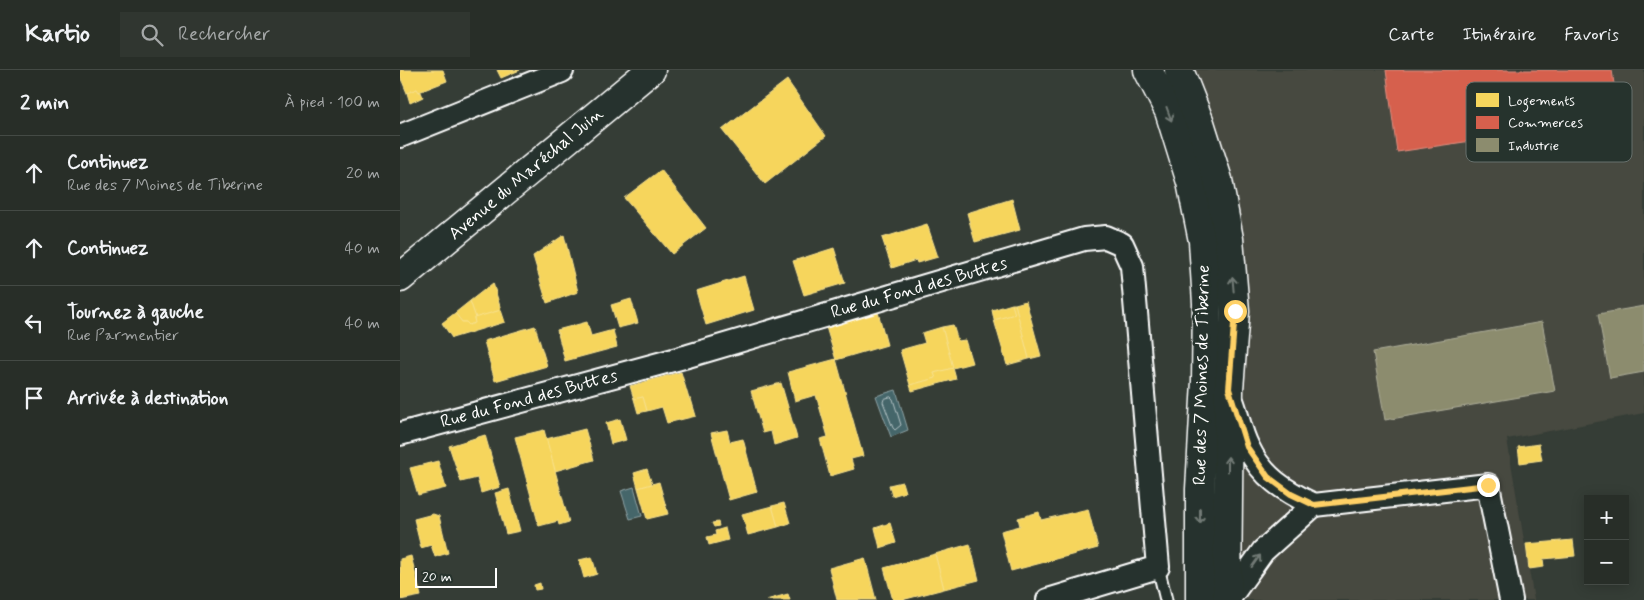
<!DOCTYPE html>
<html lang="fr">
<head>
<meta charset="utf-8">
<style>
	:root { --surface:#282e28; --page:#303630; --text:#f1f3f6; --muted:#a5a8a8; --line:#444a45 }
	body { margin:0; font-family:Mynerve,sans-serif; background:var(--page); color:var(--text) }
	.controls { position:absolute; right:15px; bottom:15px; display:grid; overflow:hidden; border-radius:0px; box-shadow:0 2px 12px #0003 }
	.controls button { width:45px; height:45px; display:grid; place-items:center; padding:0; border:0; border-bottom:1px solid var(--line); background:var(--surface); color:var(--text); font:25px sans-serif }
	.scale { position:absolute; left:15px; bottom:12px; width:82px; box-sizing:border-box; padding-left:5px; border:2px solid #fff; border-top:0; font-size:14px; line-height:18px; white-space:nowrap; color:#fff; -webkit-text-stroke:4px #26332d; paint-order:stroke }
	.stop { position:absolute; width:15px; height:15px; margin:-11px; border:4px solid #ffd166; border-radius:50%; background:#fff }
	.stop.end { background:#ffd166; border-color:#fff; box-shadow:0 1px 5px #0008 }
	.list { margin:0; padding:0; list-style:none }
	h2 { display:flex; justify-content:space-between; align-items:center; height:65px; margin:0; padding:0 20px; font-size:21px }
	h2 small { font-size:16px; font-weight:400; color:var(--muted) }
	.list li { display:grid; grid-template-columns:32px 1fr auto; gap:15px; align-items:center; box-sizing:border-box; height:75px; padding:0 20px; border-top:1px solid var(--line) }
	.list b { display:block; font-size:19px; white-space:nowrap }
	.list p { margin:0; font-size:16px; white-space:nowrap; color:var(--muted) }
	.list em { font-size:16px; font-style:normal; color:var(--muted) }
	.icon { flex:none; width:28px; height:28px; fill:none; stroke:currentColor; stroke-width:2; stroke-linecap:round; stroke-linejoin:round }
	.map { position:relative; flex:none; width:1244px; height:530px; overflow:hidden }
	header { display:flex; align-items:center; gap:30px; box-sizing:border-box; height:70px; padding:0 25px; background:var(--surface); border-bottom:1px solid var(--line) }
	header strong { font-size:24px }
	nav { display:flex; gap:28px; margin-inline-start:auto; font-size:18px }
	.search { width:350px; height:45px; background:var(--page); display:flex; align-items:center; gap:12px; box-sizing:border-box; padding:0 18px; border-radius:0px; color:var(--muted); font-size:19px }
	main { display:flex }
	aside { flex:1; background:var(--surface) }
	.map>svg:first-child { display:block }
</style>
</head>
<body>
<header>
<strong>Kartio</strong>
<div class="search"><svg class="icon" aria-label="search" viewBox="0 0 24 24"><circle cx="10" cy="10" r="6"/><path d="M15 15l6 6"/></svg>Rechercher</div>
<nav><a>Carte</a><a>Itinéraire</a><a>Favoris</a></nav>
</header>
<main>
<aside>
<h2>2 min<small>À pied · 100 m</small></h2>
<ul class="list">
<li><svg class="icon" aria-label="ahead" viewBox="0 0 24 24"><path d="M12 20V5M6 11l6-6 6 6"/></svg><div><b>Continuez</b><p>Rue des 7 Moines de Tiberine</p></div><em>20 m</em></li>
<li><svg class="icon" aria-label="ahead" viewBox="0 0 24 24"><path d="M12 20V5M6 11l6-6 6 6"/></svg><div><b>Continuez</b></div><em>40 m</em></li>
<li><svg class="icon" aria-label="left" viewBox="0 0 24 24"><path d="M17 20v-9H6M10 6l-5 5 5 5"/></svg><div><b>Tournez à gauche</b><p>Rue Parmentier</p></div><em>40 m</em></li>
<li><svg class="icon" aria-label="arrive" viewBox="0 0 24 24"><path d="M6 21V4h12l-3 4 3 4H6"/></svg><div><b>Arrivée à destination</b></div></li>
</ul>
</aside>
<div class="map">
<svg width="1244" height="530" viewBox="0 0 1244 530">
	<rect width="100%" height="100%" fill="#353d36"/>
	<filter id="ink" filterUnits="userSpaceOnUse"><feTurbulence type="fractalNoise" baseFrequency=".02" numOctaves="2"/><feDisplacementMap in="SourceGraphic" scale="10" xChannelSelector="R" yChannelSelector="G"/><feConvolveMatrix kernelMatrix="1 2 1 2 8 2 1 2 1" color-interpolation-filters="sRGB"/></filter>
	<g filter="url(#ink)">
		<polygon fill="#474940" points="764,0 1244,0 1244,343 1107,369 1134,530 817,530 820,216 805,107"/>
		<g fill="#44666b" stroke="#8fa3a6">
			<polygon points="496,320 508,360 491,367 476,326"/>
			<polygon points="234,417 242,446 230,449 221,421"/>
		</g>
		<g fill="#f6d55c" stroke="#f9e28d">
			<polygon points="0,0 43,0 47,11 19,22 17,19 7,23 0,6"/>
			<polygon points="97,0 120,0 101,8"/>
			<polygon points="387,10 426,66 365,114 322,60"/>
			<polygon points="17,19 19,22 21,22 23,27 10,33 7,23"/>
			<polygon points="261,100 306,158 272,184 224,128"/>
			<polygon points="612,129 620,160 575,172 567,143"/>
			<polygon points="527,154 538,187 517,193 516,190 492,198 482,168"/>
			<polygon points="164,165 178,222 147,233 133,186"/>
			<polygon points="434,178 445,213 404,225 393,191"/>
			<polygon points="344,206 354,240 306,255 296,221"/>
			<polygon points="93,213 101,240 76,248 70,231"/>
			<polygon points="231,229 238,253 218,258 211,235"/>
			<polygon points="70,231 76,248 74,248 75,253 69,255 66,252 62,252 55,243"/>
			<polygon points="626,231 641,286 629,289 615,234"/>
			<polygon points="612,234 615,244 594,250 592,240"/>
			<polygon points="612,234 615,234 629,289 607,295 594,250 615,244"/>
			<polygon points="101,240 105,252 52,268 42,253 55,243 62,252 66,252 69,255 75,253 74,248"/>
			<polygon points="478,242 487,275 436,290 426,257"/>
			<polygon points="187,252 191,266 213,260 217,277 165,291 157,260"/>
			<polygon points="553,255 558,271 565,270 572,293 553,298 542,257"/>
			<polygon points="135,256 147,296 95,311 84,271"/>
			<polygon points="542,257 553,298 534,303 536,308 510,315 500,280 525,273 522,263"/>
			<polygon points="436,289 463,386 451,389 454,399 430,406 420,369 428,367 416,325 395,331 388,302"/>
			<polygon points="553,298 556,309 512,321 510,315 536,308 534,303"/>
			<polygon points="281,302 289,329 291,329 296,346 267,353 262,337 247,341 243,327 234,329 230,316"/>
			<polygon points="381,313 397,368 374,375 371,361 363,363 351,321"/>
			<polygon points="243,327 247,341 238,343 234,329"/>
			<polygon points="220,349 226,370 211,374 206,353"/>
			<polygon points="185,359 194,390 155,401 146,369"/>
			<polygon points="144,360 169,452 159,455 158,451 139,456 115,367"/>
			<polygon points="327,360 330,372 343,369 357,422 329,430 311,363"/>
			<polygon points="85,365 100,417 81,423 77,408 61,412 49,376"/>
			<polygon points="1139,374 1142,390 1120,393 1118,377"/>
			<polygon points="38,391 46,418 18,425 10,398"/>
			<polygon points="247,399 252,414 238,418 234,403"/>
			<polygon points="259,412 268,444 247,449 238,418"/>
			<polygon points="502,412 505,422 492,426 489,415"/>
			<polygon points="109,419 120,461 106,464 95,423"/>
			<polygon points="384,433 390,453 378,457 372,436"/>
			<polygon points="372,436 378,457 348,465 342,444"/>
			<polygon points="688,439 698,478 611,501 601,461 620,456 618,448 639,442 641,450"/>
			<polygon points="33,444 39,446 48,483 35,487 31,475 21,478 14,449"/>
			<polygon points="318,452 319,456 314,457 312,453"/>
			<polygon points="490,453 496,473 480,478 475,458"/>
			<polygon points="325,458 328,470 309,475 307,467 316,465 315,461"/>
			<polygon points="1173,470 1175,486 1143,489 1144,497 1129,499 1126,474"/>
			<polygon points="570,474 579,510 544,519 535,484"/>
			<polygon points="535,484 544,519 502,530 493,530 484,498"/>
			<polygon points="11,486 21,526 0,530 0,489"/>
			<polygon points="192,487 197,504 184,508 179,490"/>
			<polygon points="465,488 476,530 437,530 429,498"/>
			<polygon points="140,513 141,519 135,520 134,515"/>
			<polygon points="388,524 390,530 366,530"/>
		</g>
		<polygon fill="#d6604d" stroke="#e29082" points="986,0 1212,0 1219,49 997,82"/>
		<g fill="#8c8c6e" stroke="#aeae9a">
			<polygon points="1244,236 1244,302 1210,308 1198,244"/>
			<polygon points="1142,252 1155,321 985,350 973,282"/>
		</g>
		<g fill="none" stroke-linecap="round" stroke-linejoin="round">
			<polygon stroke="#b4c2c4" stroke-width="1" points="491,327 493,329 501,355 495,360 493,358 483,332 484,329"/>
			<g stroke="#fff" stroke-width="15">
				<polyline id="service" points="758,497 766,530"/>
			</g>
			<g stroke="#fff" stroke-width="26">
				<g id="minor">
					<polyline points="0,66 162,1"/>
					<path d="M833 333C838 347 841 364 848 377 862 407 885 421 914 435"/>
					<polyline points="0,364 288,286 684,169 706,167 722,174 732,196 758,497 648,530"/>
					<polyline points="828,530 863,481 914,435 1088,415 1111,530"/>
				</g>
			</g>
			<g stroke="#fff" stroke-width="31">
				<g id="secondary">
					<polyline points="748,0 769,41 791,112 803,171 807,233 806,311 800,419 800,530"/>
					<polyline points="779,0 800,53 818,110 829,169 835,241 829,319 827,530"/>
					<polyline points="0,208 251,0"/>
				</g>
			</g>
			<use href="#service" stroke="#26332d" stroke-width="11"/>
			<use href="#minor" stroke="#26332d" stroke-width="22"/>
			<use href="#secondary" stroke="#26332d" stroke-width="28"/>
		</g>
		<defs><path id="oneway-shaft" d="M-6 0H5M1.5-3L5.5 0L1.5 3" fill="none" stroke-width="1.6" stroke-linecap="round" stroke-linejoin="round" transform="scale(1.25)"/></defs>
		<g stroke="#727a76">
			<use href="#oneway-shaft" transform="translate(769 44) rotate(70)"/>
			<use href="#oneway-shaft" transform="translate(833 214) rotate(-95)"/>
			<use href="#oneway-shaft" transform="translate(828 394) rotate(-90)"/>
			<use href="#oneway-shaft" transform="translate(800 446) rotate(90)"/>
			<use href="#oneway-shaft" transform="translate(856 491) rotate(-54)"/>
		</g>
	</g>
	<g fill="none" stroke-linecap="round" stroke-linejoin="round" filter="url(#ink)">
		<polyline stroke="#ffd166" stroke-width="6" points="835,241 829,319 847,377 868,407 891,424 914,435 1088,415"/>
	</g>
	<g text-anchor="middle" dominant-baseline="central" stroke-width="5" stroke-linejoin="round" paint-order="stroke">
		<g font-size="18" fill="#fff" stroke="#26332d">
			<text transform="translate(126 104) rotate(-40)">Avenue du Maréchal Juin</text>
			<text transform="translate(519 218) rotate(-16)">Rue du Fond des Buttes</text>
			<text transform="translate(802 305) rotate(-89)">Rue des 7 Moines de Tiberine</text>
			<text transform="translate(129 329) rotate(-15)">Rue du Fond des Buttes</text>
		</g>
	</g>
	<rect x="1066" y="12" width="166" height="80" rx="8" fill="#26332d" stroke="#67706c" stroke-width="1"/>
	<rect x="1076" y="23" width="23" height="14" fill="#f6d55c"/>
	<rect x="1076" y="46" width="23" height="13" fill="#d6604d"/>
	<rect x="1076" y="68" width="23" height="14" fill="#8c8c6e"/>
	<g font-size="14" fill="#fff">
		<text x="1108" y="35">Logements</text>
		<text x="1108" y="57">Commerces</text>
		<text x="1108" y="80">Industrie</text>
	</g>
</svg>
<div class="controls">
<button>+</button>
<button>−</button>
</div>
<div class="scale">20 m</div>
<div class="stop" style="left:835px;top:241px"></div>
<div class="stop end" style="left:1088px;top:415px"></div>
</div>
</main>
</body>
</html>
